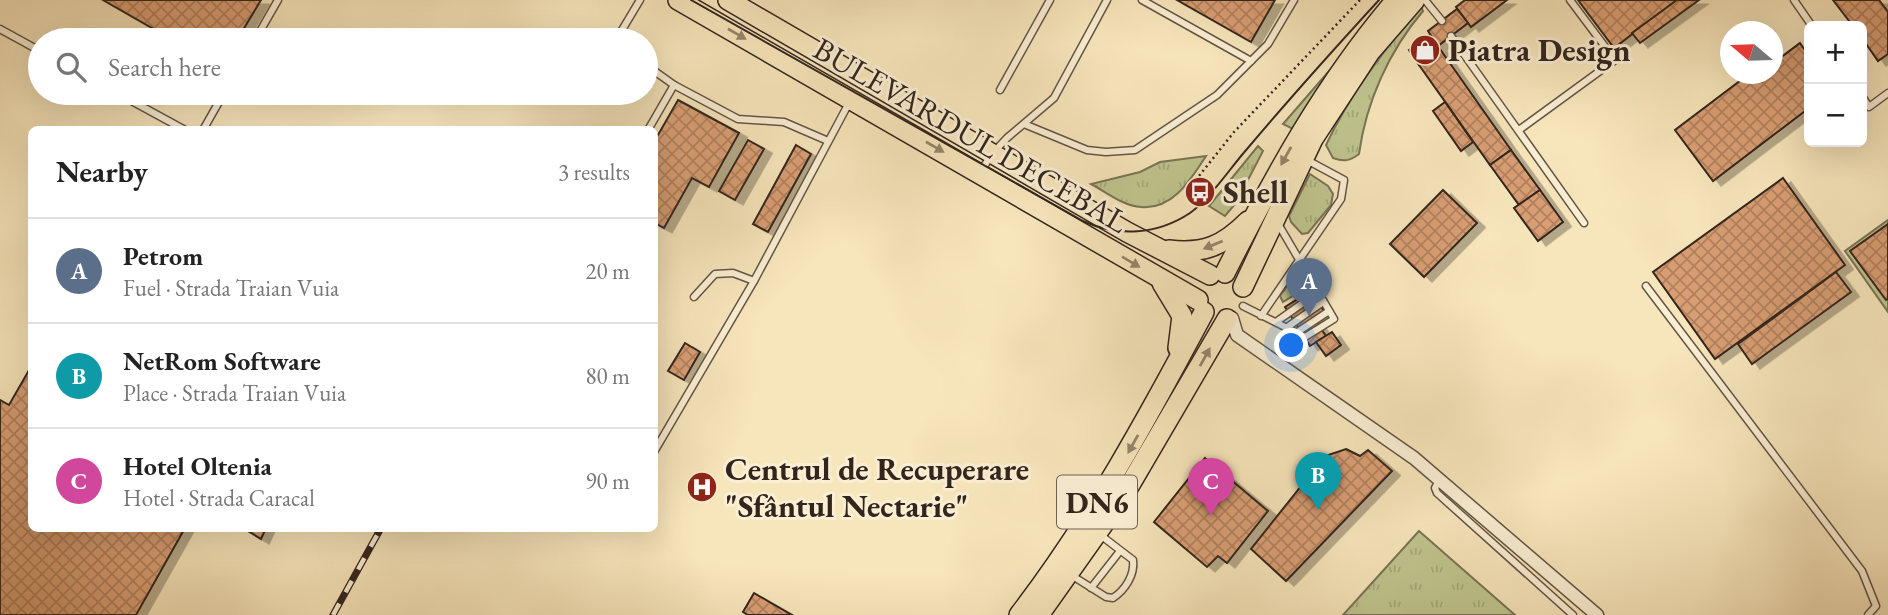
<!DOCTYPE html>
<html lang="en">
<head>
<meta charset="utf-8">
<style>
	:root { --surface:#fff; --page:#f6f6f6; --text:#222; --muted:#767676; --line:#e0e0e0; --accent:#7c3aed }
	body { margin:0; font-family:"EB Garamond",serif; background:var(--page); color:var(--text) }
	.controls { position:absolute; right:21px; top:21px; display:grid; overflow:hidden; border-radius:10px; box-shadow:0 7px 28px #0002 }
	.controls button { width:63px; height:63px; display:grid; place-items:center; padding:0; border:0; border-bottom:2px solid var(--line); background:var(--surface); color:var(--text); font:35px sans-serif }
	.compass { position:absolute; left:1720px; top:21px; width:63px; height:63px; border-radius:50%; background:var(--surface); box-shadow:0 7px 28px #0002; rotate:289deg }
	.you { position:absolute; left:1292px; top:346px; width:24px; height:24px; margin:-18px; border:5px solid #fff; border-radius:50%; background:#1a73e8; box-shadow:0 0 0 10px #1a73e833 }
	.badge { display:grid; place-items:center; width:46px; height:46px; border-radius:50%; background:var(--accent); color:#fff; font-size:23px; font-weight:700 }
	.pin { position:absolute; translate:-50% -58px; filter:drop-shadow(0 2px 4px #0008) }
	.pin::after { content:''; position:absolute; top:37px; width:24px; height:21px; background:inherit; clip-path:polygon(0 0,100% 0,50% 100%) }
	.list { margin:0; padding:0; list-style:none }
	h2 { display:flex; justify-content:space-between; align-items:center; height:91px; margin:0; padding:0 28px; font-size:30px }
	h2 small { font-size:23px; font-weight:400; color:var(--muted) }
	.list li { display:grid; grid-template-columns:46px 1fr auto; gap:21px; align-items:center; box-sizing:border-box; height:105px; padding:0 28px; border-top:2px solid var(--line) }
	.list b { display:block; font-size:26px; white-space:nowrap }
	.list p { margin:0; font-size:23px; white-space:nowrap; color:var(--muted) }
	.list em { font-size:23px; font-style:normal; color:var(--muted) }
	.icon { flex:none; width:38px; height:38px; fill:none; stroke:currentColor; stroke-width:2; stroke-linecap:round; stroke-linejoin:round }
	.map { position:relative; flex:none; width:1888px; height:615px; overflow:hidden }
	.search { position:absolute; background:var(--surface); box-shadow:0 7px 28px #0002; left:28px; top:28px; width:630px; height:77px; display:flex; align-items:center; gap:18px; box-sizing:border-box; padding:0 24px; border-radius:38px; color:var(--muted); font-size:26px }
	.panel { position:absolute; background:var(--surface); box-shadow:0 7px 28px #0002; left:28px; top:126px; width:630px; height:406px; border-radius:10px }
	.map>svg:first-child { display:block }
</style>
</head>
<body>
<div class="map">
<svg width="1888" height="615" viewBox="0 0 1888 615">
	<defs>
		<pattern id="grass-tufts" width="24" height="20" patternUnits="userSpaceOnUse" patternTransform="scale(1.75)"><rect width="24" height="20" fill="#bfc48e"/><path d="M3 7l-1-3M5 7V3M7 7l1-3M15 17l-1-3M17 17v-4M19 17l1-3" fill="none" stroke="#a5a87a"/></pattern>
		<pattern id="park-dots" width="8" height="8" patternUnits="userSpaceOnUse" patternTransform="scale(1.75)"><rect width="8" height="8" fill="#bfc48e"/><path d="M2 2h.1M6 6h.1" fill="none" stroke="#a5a87a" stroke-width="1.8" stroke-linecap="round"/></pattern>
		<pattern id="building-cross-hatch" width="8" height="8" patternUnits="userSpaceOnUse" patternTransform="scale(1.75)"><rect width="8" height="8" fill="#d99e73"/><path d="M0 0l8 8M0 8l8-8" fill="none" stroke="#b1815e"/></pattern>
		<filter id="shadow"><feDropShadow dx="8" dy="4.5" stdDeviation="0" flood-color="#0004"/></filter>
	</defs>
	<rect width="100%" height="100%" fill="#f7e5bb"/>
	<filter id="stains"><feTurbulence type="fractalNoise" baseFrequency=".00286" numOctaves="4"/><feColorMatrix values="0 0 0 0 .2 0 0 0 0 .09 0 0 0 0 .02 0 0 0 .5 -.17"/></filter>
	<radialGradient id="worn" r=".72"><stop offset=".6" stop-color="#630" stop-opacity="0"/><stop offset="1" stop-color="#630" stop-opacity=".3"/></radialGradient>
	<g fill="url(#grass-tufts)" stroke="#797456" stroke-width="2">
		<path d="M1421 6 1423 11C1389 51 1366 102 1359 154 1350 161 1344 162 1333 158L1326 145C1350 94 1384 50 1421 6Z"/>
		<polygon points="1349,48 1293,129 1283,124"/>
		<polygon points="1258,146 1263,151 1236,203 1225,216 1209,206"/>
		<path d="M1206 156C1191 179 1173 210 1141 207 1123 206 1106 192 1091 184L1140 172 1160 162Z"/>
		<polygon points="1310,174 1328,186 1333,194 1331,205 1308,233 1302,234 1291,222 1289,216"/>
		<polygon points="1419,531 1515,615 1343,615"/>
	</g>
	<polygon fill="url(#park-dots)" stroke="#797456" stroke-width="2" points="1294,276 1303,279 1302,290 1283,302 1280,296"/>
	<polygon fill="#bfc48e" stroke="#797456" stroke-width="2" points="1888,220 1888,312 1845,251"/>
	<g fill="url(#building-cross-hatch)" stroke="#33251e" stroke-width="2" filter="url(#shadow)">
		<polygon points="103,0 261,0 237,40 173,40"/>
		<polygon points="1177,0 1275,0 1251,42"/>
		<polygon points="1465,0 1507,0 1471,27 1456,7"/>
		<polygon points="1578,0 1677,0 1614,48"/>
		<polygon points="1677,0 1699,0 1640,43 1632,33"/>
		<polygon points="1833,0 1879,0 1888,12 1888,54 1878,61 1862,38 1862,26 1853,26"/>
		<polygon points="1457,9 1468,23 1438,46 1428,31"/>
		<polygon points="1430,35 1440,49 1419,65 1409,50"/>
		<polygon points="1800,43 1809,56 1809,108 1713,181 1675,130 1749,74 1772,74 1772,56 1776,61"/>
		<polygon points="1440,49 1511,150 1490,165 1419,65"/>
		<polygon points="678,100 739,133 709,187 692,178 664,228 654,223 654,142"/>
		<polygon points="1445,102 1473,142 1461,151 1433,111"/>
		<polygon points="748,140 764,149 735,200 719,191"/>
		<polygon points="796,145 811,154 768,232 753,224"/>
		<polygon points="1511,150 1540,190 1519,205 1490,165"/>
		<polygon points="1783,178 1845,265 1715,359 1653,272"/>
		<polygon points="1443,190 1477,223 1424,277 1390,244"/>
		<polygon points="1540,190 1563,222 1538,241 1514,208"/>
		<polygon points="1888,224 1888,299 1886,300 1850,251"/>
		<polygon points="1836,272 1851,292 1752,364 1738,344"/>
		<polygon points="1315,297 1325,313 1315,320 1326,336 1310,346 1285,307 1299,298 1304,305"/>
		<polygon points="1332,332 1341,345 1326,356 1316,342"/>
		<polygon points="685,343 700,352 684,380 668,371"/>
		<polygon points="32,365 32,528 185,528 136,615 0,615 0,400 9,405"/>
		<polygon points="1346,449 1360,456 1368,450 1392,471 1286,581 1251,549 1325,456"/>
		<polygon points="1205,458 1268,511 1227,563 1218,556 1207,567 1154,522"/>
		<polygon points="243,528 266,528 261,539"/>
		<polygon points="754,593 792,615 748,615 743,612"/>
	</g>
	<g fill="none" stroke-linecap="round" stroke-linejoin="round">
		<g stroke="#645545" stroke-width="9">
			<g id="lane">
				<polyline points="1142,0 1251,61"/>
				<polyline points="1425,0 1442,21"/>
				<polyline points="1794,0 1812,26"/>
				<polyline points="0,29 40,51"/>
				<polyline points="1451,36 1584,223"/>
				<polyline points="255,40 278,0"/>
				<polyline points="616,40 640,0"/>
				<polyline points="646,65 674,85 738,119 784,122 828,141"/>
				<polyline points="1000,90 1050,0"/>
				<polyline points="117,93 185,130"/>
				<polyline points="1862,96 1869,107 1888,93"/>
				<polyline points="1024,124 1087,150 1106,152 1135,150 1217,95 1268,44 1294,0"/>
				<polyline points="203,130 224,93"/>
				<polyline points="648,130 674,85"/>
				<polyline points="1519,130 1615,60 1570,0"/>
				<polyline points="981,171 992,154 1007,138 1054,98 1107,0"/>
				<polyline points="1646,286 1862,571 1876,606 1868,615"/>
				<polyline points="694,297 715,274 733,273 754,281"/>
				<polyline points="1243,306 1305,337 1334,319 1277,222"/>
				<polyline points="1261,316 1341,199 1344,180 1305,159"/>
				<polyline points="1276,322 1317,293"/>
				<polyline points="1286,328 1323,302"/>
				<polyline points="1296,333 1329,311"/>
				<polyline points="654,452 754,281 850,101"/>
				<polyline points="1439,480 1435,488 1437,493 1573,615"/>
				<path d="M1071 575 1106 597 1113 598C1125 590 1135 575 1133 560L1099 534"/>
				<polyline points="1091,588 1120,551"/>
			</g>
		</g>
		<g stroke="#645545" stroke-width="15">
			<polyline id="street" points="1232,318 1237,335 1414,458 1597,615"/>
		</g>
		<g stroke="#33251e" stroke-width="22">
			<g id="primary">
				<polyline points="678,0 1198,300"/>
				<polyline points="728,0 1127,232 1210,275"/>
				<path d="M1169 250C1204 254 1223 246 1248 221"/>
				<path d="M1225 273C1274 176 1325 83 1396 0"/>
				<polyline points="1162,283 1182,316 1178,348"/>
				<polyline points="1243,287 1313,139 1370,52 1415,0"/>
				<path d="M1019 615C1092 520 1148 417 1204 312"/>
				<polyline points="1039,615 1124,495 1227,319"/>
			</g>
		</g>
		<polyline stroke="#33251e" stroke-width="2.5" stroke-dasharray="2 3.5" stroke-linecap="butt" points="1204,204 1194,191 1195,181 1234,132 1360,0"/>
		<use href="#lane" stroke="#faeed3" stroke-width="6"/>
		<use href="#street" stroke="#faeed3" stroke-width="12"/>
		<use href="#primary" stroke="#f7e5bb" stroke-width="19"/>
		<path stroke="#33251e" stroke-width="2" d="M691 0 1083 221C1118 237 1157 235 1190 213 1209 200 1231 167 1247 149 1290 98 1334 49 1379 0"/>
		<g stroke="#33251e" stroke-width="7">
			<polyline id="rail" points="333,615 381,528"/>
		</g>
		<use href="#rail" stroke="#faeed3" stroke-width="4.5" stroke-dasharray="13" stroke-linecap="butt"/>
	</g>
	<defs><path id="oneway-solid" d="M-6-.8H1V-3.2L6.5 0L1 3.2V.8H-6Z" transform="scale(1.75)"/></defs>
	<g fill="#95856c">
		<use href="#oneway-solid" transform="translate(737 34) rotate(30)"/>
		<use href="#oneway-solid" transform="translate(935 147) rotate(30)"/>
		<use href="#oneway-solid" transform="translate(1286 156) rotate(119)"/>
		<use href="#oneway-solid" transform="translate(1213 245) rotate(158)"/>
		<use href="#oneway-solid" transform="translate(1131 262) rotate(31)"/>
		<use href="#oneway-solid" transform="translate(1205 357) rotate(-61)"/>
		<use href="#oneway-solid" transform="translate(1133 444) rotate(119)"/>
	</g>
	<defs>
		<g id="shop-disc" transform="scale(1.575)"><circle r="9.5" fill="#8f2418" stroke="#faeed3"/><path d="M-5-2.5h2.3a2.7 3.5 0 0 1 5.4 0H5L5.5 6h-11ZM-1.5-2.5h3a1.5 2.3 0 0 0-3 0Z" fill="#fff"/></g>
		<g id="bus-disc" transform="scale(1.575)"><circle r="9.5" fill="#8f2418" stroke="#faeed3"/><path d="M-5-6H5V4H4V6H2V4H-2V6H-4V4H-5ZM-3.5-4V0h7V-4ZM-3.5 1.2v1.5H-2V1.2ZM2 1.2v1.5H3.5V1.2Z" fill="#fff"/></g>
		<g id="hospital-disc" transform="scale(1.575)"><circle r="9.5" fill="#8f2418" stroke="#faeed3"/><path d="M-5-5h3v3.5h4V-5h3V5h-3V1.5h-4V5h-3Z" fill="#fff"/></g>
	</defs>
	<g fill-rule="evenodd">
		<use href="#shop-disc" x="1425" y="50"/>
		<use href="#bus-disc" x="1200" y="192"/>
		<use href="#hospital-disc" x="702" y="487"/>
	</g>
	<g text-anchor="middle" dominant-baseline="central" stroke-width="6" stroke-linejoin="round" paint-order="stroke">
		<rect fill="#faeed3" stroke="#6f6154" stroke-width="2" x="1057" y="475.5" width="80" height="53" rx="5"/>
		<g font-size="30" font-weight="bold" fill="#33251e">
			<text x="1097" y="502">DN6</text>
		</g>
		<g font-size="32" font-weight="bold" fill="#33251e" stroke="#faeed3" text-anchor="start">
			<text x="1448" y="50">Piatra Design</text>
			<text x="1223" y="192">Shell</text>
			<text x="725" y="469">Centrul de Recuperare<tspan x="725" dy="37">"Sfântul Nectarie"</tspan></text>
		</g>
		<g font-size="32" fill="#33251e" stroke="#faeed3">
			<text transform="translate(971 135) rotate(30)">BULEVARDUL DECEBAL</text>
		</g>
	</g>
	<rect width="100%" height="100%" filter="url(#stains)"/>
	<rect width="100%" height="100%" fill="url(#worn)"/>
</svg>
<div class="controls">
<button>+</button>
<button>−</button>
</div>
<svg class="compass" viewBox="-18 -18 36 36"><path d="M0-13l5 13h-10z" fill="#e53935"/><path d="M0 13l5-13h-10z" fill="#767676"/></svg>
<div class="you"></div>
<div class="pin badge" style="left:1309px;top:316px;background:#5c6f8a">A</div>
<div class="pin badge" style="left:1318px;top:510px;background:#0f9aa8">B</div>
<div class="pin badge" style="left:1211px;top:516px;background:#d1479c">C</div>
<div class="search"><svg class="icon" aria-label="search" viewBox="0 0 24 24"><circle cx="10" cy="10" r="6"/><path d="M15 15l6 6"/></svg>Search here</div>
<section class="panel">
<h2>Nearby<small>3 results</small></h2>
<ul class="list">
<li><span class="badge" style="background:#5c6f8a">A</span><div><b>Petrom</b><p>Fuel · Strada Traian Vuia</p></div><em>20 m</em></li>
<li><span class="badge" style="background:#0f9aa8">B</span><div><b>NetRom Software</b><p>Place · Strada Traian Vuia</p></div><em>80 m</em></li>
<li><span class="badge" style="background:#d1479c">C</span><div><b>Hotel Oltenia</b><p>Hotel · Strada Caracal</p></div><em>90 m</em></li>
</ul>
</section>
</div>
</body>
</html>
